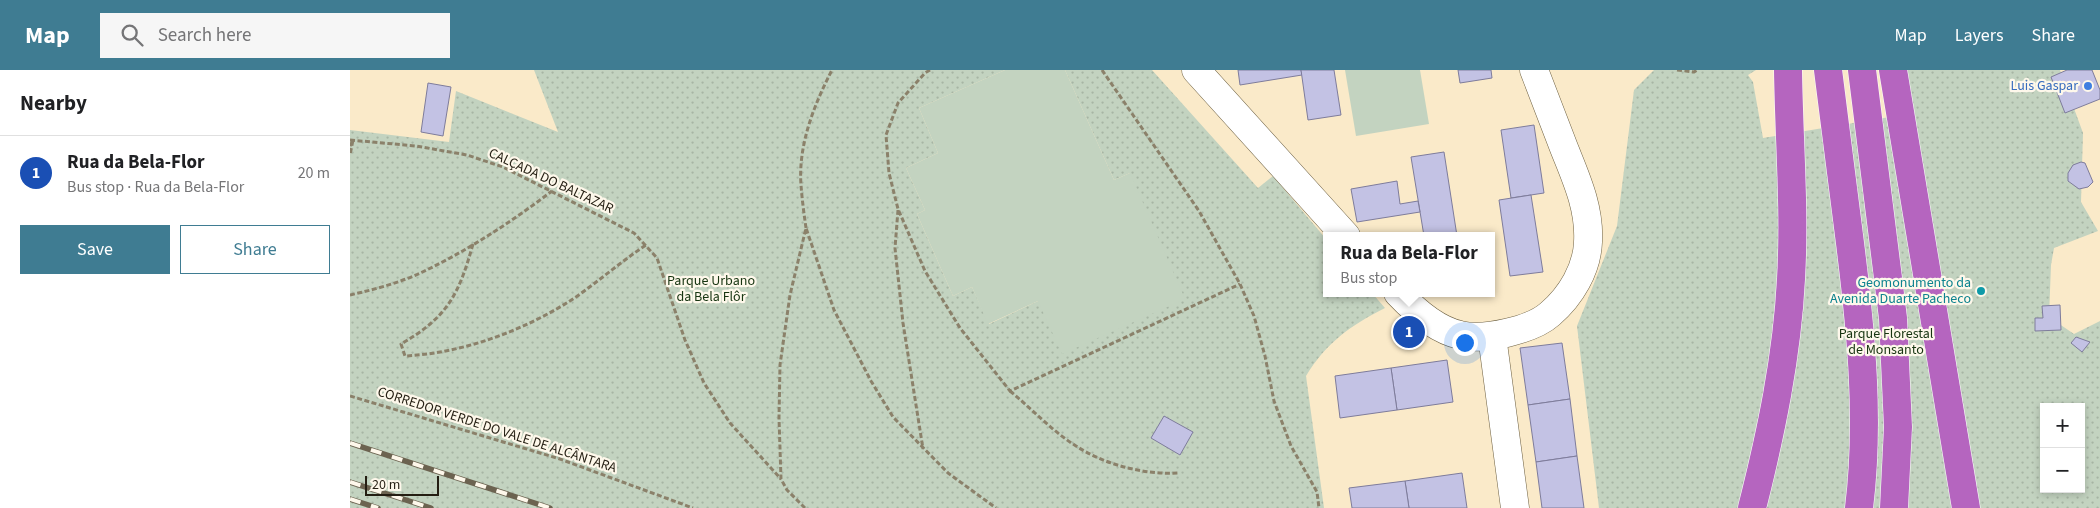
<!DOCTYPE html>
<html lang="en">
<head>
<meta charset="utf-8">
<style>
	:root { --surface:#fff; --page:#f6f6f6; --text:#202124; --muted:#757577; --line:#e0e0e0; --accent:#3f7c92 }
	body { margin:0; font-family:"Source Sans 3",sans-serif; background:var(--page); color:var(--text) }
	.controls { position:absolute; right:15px; bottom:15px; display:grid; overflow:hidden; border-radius:0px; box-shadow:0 2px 8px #0003 }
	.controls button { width:45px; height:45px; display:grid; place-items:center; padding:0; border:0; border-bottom:1px solid var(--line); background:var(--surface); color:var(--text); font:25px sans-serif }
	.scale { position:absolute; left:15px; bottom:12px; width:74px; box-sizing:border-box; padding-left:5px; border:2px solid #241e12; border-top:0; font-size:14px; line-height:18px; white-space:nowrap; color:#241e12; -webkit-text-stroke:4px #fef8eb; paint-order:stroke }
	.you { position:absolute; left:1114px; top:272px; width:18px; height:18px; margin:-12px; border:4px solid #fff; border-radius:50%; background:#1a73e8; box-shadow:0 0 0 8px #1a73e833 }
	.badge { display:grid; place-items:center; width:32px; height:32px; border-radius:50%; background:var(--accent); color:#fff; font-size:16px; font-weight:700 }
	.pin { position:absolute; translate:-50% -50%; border:2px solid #fff; box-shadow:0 1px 5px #0006 }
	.popup { position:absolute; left:973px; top:162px; width:172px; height:65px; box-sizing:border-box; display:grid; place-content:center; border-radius:0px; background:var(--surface); filter:drop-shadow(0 1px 4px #0005); font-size:16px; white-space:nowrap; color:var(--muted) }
	.popup b { font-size:19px; color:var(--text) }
	.popup::after { content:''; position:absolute; left:50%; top:100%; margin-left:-10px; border:10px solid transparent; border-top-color:var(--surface) }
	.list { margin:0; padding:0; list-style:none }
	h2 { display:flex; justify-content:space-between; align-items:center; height:65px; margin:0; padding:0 20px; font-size:21px }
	h2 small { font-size:16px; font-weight:400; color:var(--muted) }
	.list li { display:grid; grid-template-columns:32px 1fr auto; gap:15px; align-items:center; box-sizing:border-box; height:75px; padding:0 20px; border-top:1px solid var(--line) }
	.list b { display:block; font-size:19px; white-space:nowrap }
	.list p { margin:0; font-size:16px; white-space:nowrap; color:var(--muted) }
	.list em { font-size:16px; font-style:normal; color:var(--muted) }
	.actions { display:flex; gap:10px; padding:15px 20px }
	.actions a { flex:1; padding:11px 0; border:1px solid var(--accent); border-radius:0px; text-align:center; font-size:18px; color:var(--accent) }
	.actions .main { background:var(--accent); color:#fff }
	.icon { flex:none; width:28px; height:28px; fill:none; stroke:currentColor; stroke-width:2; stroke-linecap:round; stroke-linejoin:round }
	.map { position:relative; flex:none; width:1750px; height:438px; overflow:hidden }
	header { display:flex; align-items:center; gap:30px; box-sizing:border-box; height:70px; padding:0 25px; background:var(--accent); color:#fff }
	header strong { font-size:24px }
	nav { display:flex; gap:28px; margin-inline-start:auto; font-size:18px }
	.search { width:350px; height:45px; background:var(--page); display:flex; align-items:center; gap:12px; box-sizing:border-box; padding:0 18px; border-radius:0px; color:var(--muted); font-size:19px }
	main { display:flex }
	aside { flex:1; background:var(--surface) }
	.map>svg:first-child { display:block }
</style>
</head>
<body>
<header>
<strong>Map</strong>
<div class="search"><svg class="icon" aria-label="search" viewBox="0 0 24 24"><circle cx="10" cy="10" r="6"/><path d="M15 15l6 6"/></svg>Search here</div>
<nav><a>Map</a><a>Layers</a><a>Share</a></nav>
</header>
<main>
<aside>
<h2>Nearby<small></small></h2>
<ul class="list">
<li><span class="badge" style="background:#1a4fb4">1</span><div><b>Rua da Bela-Flor</b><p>Bus stop · Rua da Bela-Flor</p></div><em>20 m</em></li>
</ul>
<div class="actions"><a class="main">Save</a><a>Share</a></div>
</aside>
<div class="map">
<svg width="1750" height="438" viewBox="0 0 1750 438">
	<defs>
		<pattern id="grass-dots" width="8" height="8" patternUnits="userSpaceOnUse" patternTransform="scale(1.25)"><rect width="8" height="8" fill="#c3d3c0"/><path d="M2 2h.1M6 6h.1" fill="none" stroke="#a7b5a4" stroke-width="1.8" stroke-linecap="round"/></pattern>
	</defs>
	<rect width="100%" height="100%" fill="#faeac9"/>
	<g fill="url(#grass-dots)" fill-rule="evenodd">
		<path d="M184 0H655L569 38 588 83 556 98 575 140 567 144 603 226 622 217 639 254 688 231 780 103 764 110 715 0H802L908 118 923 106 976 169V223H1022L1035 238C1001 255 976 273 956 306L974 438H0V60L99 72 106 21 208 62Z"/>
		<path d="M1304 0H1406L1398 5 1403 12 1413 68 1558 44 1550 0H1710L1733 63 1731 132 1748 161 1704 178 1701 195 1699 247 1724 264 1750 251V438H1249L1227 256 1267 156 1284 20ZM1694 337H1731V419H1694Z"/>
	</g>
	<g fill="#c3d3c0">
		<polygon points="655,0 715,0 764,110 780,103 835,229 712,284 688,231 638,254 622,217 603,226 567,144 575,140 556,98 588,83 569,38"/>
		<polygon points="995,0 1070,0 1079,54 1006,66"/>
	</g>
	<g fill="#c3c2e4" stroke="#7e7c9b">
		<polygon points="888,0 951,0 952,5 890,15"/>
		<polygon points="951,0 984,0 991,45 958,50"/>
		<polygon points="1108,0 1141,0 1142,8 1110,13"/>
		<polygon points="1717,0 1742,0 1750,20 1750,29 1715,43 1701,7"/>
		<polygon points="78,13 101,17 93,66 71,62"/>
		<polygon points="1184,55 1194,123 1161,128 1151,60"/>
		<polygon points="1094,82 1107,166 1074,166 1061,87"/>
		<polygon points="1731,92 1735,93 1743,112 1738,117 1729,119 1718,111 1718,103 1723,95"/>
		<polygon points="1047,111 1050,134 1068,131 1070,142 1007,152 1001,119"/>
		<polygon points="1181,125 1193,202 1160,206 1149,130"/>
		<polygon points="1710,235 1711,260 1685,261 1685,248 1693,248 1692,236"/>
		<polygon points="1726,267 1740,272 1732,282 1721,273"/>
		<polygon points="1212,273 1220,329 1178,335 1170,278"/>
		<polygon points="1097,290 1103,332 1047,340 1041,298"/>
		<polygon points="1041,298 1047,340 990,348 985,306"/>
		<polygon points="1220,329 1227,386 1186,392 1178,335"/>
		<polygon points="814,346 843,362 830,385 801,368"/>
		<polygon points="1227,386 1234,438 1192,438 1186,392"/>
		<polygon points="1112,403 1117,438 1059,438 1055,411"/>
		<polygon points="1055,411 1059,438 1002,438 999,418"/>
	</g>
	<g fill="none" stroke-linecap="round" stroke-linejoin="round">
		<g stroke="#6f6244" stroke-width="29">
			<g id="minor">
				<polyline points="846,0 996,166"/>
				<path d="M1048 223C1064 240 1087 260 1110 265 1134 271 1182 260 1200 244 1221 226 1237 199 1238 172 1240 138 1226 108 1214 78 1204 52 1194 26 1184 0"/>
				<polyline points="1142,266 1165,438"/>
			</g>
		</g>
		<g stroke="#fff" stroke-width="29">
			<g id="highway">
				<path d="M1478 0C1485 58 1493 115 1500 173 1511 261 1520 350 1509 438"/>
				<polyline points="1512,0 1543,248 1548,357 1544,438"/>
				<polyline points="1543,0 1616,438"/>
				<path d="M1402 438C1421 363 1437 287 1441 209 1445 140 1439 70 1438 0"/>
			</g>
		</g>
		<g stroke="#8b816a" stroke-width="3" stroke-dasharray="5 2.5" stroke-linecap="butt">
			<polyline points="580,0 575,3 548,33 536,65 539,103 548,139 575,201 610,258 660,321 890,214"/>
			<polyline points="752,0 849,141 890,214 904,246 915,286 924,331 941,376 967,422 969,438"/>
			<polyline points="1327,0 1344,2 1347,0"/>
			<polyline points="0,70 66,76 117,85 153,97 284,163 307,188 335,270 354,313 380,353 431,409"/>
			<polyline points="0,76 3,70 0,85"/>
			<polyline points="548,140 545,178 553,253 573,379"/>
			<path d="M456 158C454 144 452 129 451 115 448 75 464 35 482 0"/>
			<path d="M123 174C109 224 98 247 51 274L55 286C114 283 176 260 226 227 250 210 272 191 296 175"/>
			<path d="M0 225C22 220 45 214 66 205 114 183 160 153 202 121"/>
			<path d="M660 321C682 339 702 361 726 376 755 395 795 405 829 403"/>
			<polyline points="0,326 210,389 343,438"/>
			<polyline points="455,438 437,420 431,409 429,348 430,295 440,225 456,158 484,240 521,311 543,347 598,403 646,438"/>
		</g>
		<use href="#minor" stroke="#fff" stroke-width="28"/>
		<use href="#highway" stroke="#b565bf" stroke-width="28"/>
		<g stroke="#6c6350" stroke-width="5.5">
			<g id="rail">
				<polyline points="0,373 200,438"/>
				<polyline points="0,412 81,438"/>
				<polyline points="0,429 28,438"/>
			</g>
		</g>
		<use href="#rail" stroke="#fef8eb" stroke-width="4" stroke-dasharray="11" stroke-linecap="butt"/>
	</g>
	<circle fill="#3f7fe0" stroke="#fef8eb" stroke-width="2" cx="1738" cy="16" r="5"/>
	<circle fill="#0f9aa8" stroke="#fef8eb" stroke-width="2" cx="1631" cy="221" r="5"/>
	<g text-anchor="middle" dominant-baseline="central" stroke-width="4.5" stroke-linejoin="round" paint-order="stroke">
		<g font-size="14" fill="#366cbe" stroke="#fef8eb" text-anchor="end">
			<text x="1728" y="16">Luis Gaspar</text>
		</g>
		<g font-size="14" fill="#241e12" stroke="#fef8eb">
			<text transform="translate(201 111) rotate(25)">CALÇADA DO BALTAZAR</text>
			<text transform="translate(147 360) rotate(18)">CORREDOR VERDE DO VALE DE ALCÂNTARA</text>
		</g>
		<g font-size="14" fill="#173511" stroke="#fef8eb">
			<text x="361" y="211">Parque Urbano<tspan x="361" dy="16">da Bela Flôr</tspan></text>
			<text x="1536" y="264">Parque Florestal<tspan x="1536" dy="16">de Monsanto</tspan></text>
		</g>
		<g font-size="14" fill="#0d838f" stroke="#fef8eb" text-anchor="end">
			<text x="1621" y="213">Geomonumento da<tspan x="1621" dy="16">Avenida Duarte Pacheco</tspan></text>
		</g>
	</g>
</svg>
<div class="controls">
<button>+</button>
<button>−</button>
</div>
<div class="scale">20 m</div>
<div class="you"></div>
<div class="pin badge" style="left:1059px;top:262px;background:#1a4fb4">1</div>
<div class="popup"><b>Rua da Bela-Flor</b>Bus stop</div>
</div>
</main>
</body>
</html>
